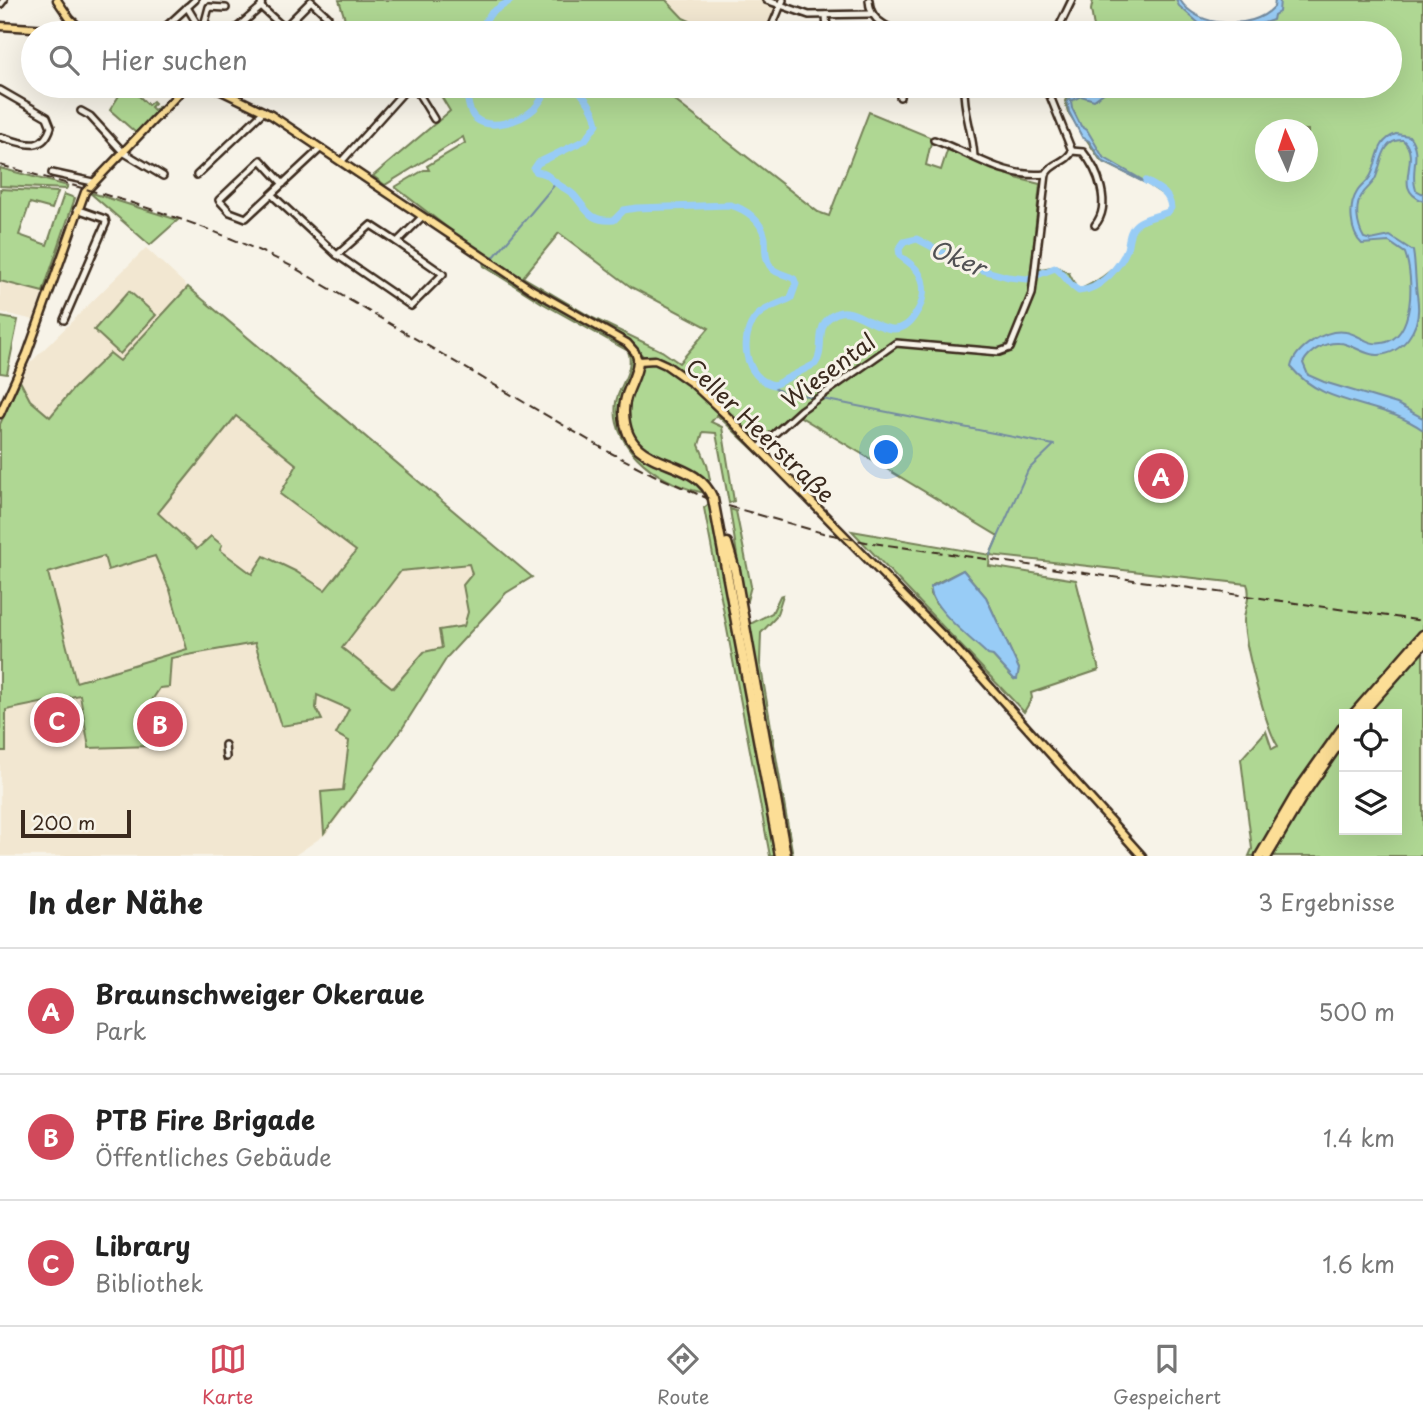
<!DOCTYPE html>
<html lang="de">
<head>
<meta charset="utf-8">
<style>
	:root { --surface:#fff; --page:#f6f6f6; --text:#222; --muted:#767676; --line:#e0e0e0; --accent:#d1495b }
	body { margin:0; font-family:"Playpen Sans",sans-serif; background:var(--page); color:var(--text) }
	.controls { position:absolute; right:21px; bottom:21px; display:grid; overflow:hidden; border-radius:0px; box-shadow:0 7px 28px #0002 }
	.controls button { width:63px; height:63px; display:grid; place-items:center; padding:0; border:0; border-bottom:2px solid var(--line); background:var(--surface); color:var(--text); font:35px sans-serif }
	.compass { position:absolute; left:1255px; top:119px; width:63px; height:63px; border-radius:50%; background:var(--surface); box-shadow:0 7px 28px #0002; rotate:357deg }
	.scale { position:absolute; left:21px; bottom:18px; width:110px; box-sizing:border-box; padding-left:7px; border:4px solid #3b2a1e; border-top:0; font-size:19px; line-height:24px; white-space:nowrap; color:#3b2a1e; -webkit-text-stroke:5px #f7f3e8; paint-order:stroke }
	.you { position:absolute; left:887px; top:453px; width:24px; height:24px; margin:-18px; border:5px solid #fff; border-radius:50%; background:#1a73e8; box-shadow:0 0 0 10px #1a73e833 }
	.badge { display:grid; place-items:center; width:46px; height:46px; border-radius:50%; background:var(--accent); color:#fff; font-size:23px; font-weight:700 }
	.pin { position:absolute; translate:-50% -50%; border:4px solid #fff; box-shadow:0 2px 7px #0006 }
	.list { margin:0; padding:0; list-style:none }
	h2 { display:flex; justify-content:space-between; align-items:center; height:91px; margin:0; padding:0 28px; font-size:30px }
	h2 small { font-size:23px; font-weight:400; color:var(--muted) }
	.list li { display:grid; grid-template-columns:46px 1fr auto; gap:21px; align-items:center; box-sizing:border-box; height:126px; padding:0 28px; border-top:2px solid var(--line) }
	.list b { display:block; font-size:26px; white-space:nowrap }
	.list p { margin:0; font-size:23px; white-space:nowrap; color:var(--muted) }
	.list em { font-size:23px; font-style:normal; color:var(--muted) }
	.icon { flex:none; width:38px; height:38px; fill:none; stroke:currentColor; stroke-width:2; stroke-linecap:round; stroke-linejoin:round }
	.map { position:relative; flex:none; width:1423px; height:856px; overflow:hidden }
	.search { position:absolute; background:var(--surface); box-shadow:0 7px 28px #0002; left:21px; right:21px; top:21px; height:77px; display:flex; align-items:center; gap:18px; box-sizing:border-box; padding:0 24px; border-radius:38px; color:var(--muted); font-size:26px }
	.sheet { height:469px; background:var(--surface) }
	nav { display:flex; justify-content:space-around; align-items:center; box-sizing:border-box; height:98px; border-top:2px solid var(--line); background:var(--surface); font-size:19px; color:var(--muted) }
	nav a { display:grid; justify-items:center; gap:4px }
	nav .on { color:var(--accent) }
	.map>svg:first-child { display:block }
</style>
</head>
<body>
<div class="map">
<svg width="1423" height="856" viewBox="0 0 1423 856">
	<rect width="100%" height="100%" fill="#f7f3e8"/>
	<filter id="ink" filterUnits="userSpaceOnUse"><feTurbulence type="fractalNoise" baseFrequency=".0143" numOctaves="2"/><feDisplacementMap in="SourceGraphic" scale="14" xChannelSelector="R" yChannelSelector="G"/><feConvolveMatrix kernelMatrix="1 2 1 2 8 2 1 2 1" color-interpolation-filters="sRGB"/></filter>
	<g filter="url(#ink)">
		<g fill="#f2e7d1">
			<polygon points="666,0 779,0 766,33 717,33 683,18"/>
			<polygon points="146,248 188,287 532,577 506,593 466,634 448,656 400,732 326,834 294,856 0,856 0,424 25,368"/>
			<polygon points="0,281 43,292 34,320 0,312"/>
		</g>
		<g fill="#afd793" stroke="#758058" stroke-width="2" fill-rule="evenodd">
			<polygon points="339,0 666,0 683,18 717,33 682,33 672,29 669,33 353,33 345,19"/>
			<path d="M1093 0H1179C1198 30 1252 32 1276 7V0H1423V856H1249L1252 849 1241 759 1266 731 1272 749 1278 746C1266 729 1244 643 1244 621 1244 609 1252 595 1247 584L990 555 989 566 1076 580 1099 670 1031 693 1032 698 1024 712 852 531 990 555 998 536 794 413 757 443 710 395 678 369 662 358 643 356 626 339 565 307 484 256 395 187 424 170H429L427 166 465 143 463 137 385 185 373 176 450 111 435 86H656L818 212 829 216 869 112 932 138 926 165 941 170 948 148 1016 178 1040 184 1031 271 1056 266 1069 273 1076 287 1081 289C1096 282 1116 271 1123 254 1129 241 1129 231 1139 220L1154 218 1170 208 1168 198 1144 182 1101 161 1068 112 1065 101 1070 92 1100 86H1390V33H1095L1091 10ZM1266 130H1308V172H1266ZM559 233 631 287 709 328 679 363 662 351 593 318 523 277ZM963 570 986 597 1019 669 1014 679 993 656 936 604 930 592 933 585ZM1344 714H1397V830H1344Z"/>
			<polygon points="125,86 130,87 148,105 153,101 155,103 151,107 154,110 158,107 160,109 136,133 110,110"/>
			<polygon points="0,168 68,186 66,189 0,186"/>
			<polygon points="0,189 58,192 52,209 30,203 19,235 47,245 64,194 75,198 43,292 0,281"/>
			<polygon points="89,192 178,220 150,245"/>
			<path d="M482 259 534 294 628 348 634 361 624 392 628 440 692 476 707 493C666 488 609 450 616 402 619 386 635 369 628 351L542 303 484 266Z"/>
			<path d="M188 287 532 577 506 593 448 656 400 732 324 833 321 792 343 790 349 741 336 734 349 709 317 695 316 708 322 720 281 726 255 643 171 658 169 687 160 688 152 700 151 746 89 748 80 695 6 710V751H0V424L20 381 30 400 50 417 73 389 110 353 120 361ZM236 416 297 465 280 494 356 551 325 590 295 571 264 556 252 574 220 550 222 545 211 536 197 549 158 513ZM104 556 108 570 155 556 170 590 187 649 76 682 48 573ZM469 564 472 574 463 585 468 612 464 626 439 630 442 648 424 652 393 688 342 648 401 571Z"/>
			<polygon points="129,291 156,315 120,354 94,330"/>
			<polygon points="0,317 18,320 7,374 0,373"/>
			<polygon points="657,362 697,391 760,453 758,454 717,415 711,422 722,427 734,501 729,503 716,433 703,432 699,445 707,464 710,480 708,481 696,471 640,447 629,428 625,406 642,366"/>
			<polygon points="710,503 776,856 770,856 704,508"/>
			<polygon points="730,509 736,511 751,586 745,608"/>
			<polygon points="783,595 776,617 761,633 760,662 793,856 790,856 787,842 748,625 772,613 780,596"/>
		</g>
		<g fill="#98ccf6" stroke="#738ba0" stroke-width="2">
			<path d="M1176 0H1180C1197 28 1252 31 1274 7L1275 0H1280L1279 12 1274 15 1273 20 1255 26H1202L1179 6Z"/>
			<path d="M1102 86H1109L1105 92 1094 100 1081 96 1071 101 1072 108 1081 126 1087 130 1103 157 1165 193 1102 161 1089 141 1082 137 1069 112 1067 101C1077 89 1092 96 1102 86Z"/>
			<path d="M1396 134 1409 136C1423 153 1409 171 1416 190L1423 194V201C1390 188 1423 160 1403 140 1382 139 1382 162 1376 177 1373 185 1366 188 1362 195 1354 207 1357 226 1364 238L1371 240 1390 236 1413 251C1415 262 1415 273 1416 284 1416 291 1418 298 1418 305 1420 329 1403 353 1379 355 1364 356 1352 343 1339 343 1325 342 1309 351 1303 363L1308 375 1324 382 1397 404 1423 418V430C1381 400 1324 408 1291 367 1295 348 1326 328 1346 332 1359 334 1368 346 1382 343 1415 339 1414 277 1405 253L1389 242 1362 244C1350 233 1348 206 1357 192 1361 185 1368 182 1371 175 1379 159 1376 141 1396 134Z"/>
			<path d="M963 570 986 597 1019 669 1017 679H1014L993 656 988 655C974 641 928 606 931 587Z"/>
		</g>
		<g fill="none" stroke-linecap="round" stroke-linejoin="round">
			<g stroke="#738ba0" stroke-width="2">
				<polyline points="494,257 556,183"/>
				<polyline points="768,384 782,392 814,397"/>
				<polyline points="822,399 1054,445 1028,470 990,555"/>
			</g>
			<g stroke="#98ccf6" stroke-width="7">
				<polyline points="477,33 491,13 511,0"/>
				<path d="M467 86C467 95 468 111 475 118 490 131 521 121 534 109 540 103 545 93 550 86"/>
				<path d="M574 86C584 95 595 110 597 124L585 140 538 163 534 169 537 172C547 173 548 176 555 182 561 187 569 190 574 195 588 211 590 222 614 220L624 210 636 208 730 205C746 209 762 221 765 238 766 247 764 257 770 266 775 274 786 274 794 279L796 284 791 298C780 304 765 307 757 316 738 336 744 379 774 385L815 364C827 349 811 324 837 313 858 303 893 352 915 315 922 305 925 296 923 284 921 270 911 264 900 256L899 249 904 242 917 239 968 266 1008 277 1027 279 1055 268C1065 274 1069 286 1079 291 1100 290 1120 267 1127 249 1129 241 1129 230 1137 224 1144 218 1158 216 1168 212L1171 208C1170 193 1158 188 1146 181"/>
			</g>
			<g stroke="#3b2a1e" stroke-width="10">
				<g id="minor">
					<polyline points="766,0 809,15 871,14"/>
					<path d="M869 0C870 20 883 24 899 33"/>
					<polyline points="0,5 4,0"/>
					<polyline points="187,7 196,22 197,33"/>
					<polyline points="261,7 290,33"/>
					<polyline points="826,15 827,33"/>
					<polyline points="284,28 311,1 328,17"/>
					<polyline points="159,33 195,0"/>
					<polyline points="202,33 209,7 226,8"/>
					<polyline points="231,33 261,7 262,0"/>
					<polyline points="769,33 783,0"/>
					<polyline points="1056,33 1072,0"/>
					<polyline points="414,86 434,119"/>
					<path d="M964 86C963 112 973 132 974 157"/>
					<path d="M0 90 47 117 51 127C42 155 22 142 0 137"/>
					<polyline points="900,97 901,86"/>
					<polyline points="81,111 90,116 123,152 163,176"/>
					<path d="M934 140C971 153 1004 179 1046 174"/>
					<path d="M1072 151 1083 152C1098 170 1112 205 1095 225"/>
					<polyline points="341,162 409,86"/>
					<polyline points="52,173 93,182"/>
					<polyline points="197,175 264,111"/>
					<polyline points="283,184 261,160 219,200 230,212 246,218 321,148"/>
					<polyline points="272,195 337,255 411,306 443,274 397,242"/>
					<polyline points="337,255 371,225 397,242 422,217"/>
					<polyline points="64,320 106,223 105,219 77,209"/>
					<path d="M759 448 801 410 896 343 999 352 1010 348 1032 294 1046 174C1052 162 1067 163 1072 151L1046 86"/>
					<polyline points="225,745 226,757"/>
				</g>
			</g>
			<g stroke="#3b2a1e" stroke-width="11">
				<g id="major">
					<polyline points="57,0 70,19 85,33"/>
					<polyline points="0,26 66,30 74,24"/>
					<polyline points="211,86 271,115 531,289 627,343 635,352 638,361 655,360 666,365 693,384 725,414 957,650 1142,856"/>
					<polyline points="0,414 27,354 85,192 186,86"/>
				</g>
			</g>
			<g stroke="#3b2a1e" stroke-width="13">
				<g id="highway">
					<path d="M638 361C637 379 623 393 624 413 626 475 695 453 713 499L780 856"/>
					<polyline points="727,543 735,570 786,856"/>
					<polyline points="1354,714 1423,635"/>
					<polyline points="1361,714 1423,644"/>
					<polyline points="1260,856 1298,791 1344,726"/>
					<polyline points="1267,856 1303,795 1344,736"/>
				</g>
			</g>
			<use href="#minor" stroke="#f7f3e8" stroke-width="5"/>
			<use href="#major" stroke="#fcde96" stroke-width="6"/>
			<use href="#highway" stroke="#fcde96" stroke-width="8"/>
			<g stroke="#3b2a1e" stroke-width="2" stroke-dasharray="10 5" stroke-linecap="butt">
				<path d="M0 165C101 193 199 219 293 267L609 452 654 475 709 499"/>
				<polyline points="728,506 823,533 866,542 1423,621"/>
			</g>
		</g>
	</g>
	<g text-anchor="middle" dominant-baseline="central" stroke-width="6" stroke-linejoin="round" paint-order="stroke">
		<g font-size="23" fill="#3b2a1e" stroke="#f7f3e8">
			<text transform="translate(828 370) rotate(-36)">Wiesental</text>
			<text transform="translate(761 430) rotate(44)">Celler Heerstraße</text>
		</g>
		<g font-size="24" font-style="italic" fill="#525254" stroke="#f7f3e8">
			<text transform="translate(958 257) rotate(23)">Oker</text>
		</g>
	</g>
</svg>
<div class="controls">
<button><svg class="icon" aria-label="locate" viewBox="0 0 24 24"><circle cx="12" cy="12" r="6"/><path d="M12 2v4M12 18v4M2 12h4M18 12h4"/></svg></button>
<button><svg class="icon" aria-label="layers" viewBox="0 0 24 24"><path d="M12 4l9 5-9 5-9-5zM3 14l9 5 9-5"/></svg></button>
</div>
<svg class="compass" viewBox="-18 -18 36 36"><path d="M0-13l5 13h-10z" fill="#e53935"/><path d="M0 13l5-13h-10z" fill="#767676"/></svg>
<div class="scale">200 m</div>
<div class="you"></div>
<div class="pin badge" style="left:1161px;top:476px">A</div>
<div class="pin badge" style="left:160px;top:724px">B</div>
<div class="pin badge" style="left:57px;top:720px">C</div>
<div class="search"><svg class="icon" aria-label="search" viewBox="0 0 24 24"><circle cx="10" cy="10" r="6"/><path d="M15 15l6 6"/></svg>Hier suchen</div>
</div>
<section class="sheet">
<h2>In der Nähe<small>3 Ergebnisse</small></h2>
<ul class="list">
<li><span class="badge">A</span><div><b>Braunschweiger Okeraue</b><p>Park</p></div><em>500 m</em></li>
<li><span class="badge">B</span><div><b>PTB Fire Brigade</b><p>Öffentliches Gebäude</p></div><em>1.4 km</em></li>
<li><span class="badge">C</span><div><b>Library</b><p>Bibliothek</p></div><em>1.6 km</em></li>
</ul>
</section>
<nav>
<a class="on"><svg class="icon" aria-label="map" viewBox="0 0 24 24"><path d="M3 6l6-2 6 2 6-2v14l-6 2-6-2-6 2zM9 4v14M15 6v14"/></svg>Karte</a>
<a><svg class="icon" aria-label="directions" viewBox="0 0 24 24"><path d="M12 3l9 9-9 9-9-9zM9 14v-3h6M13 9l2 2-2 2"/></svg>Route</a>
<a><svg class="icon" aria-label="saved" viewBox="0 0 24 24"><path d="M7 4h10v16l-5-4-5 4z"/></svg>Gespeichert</a>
</nav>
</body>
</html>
